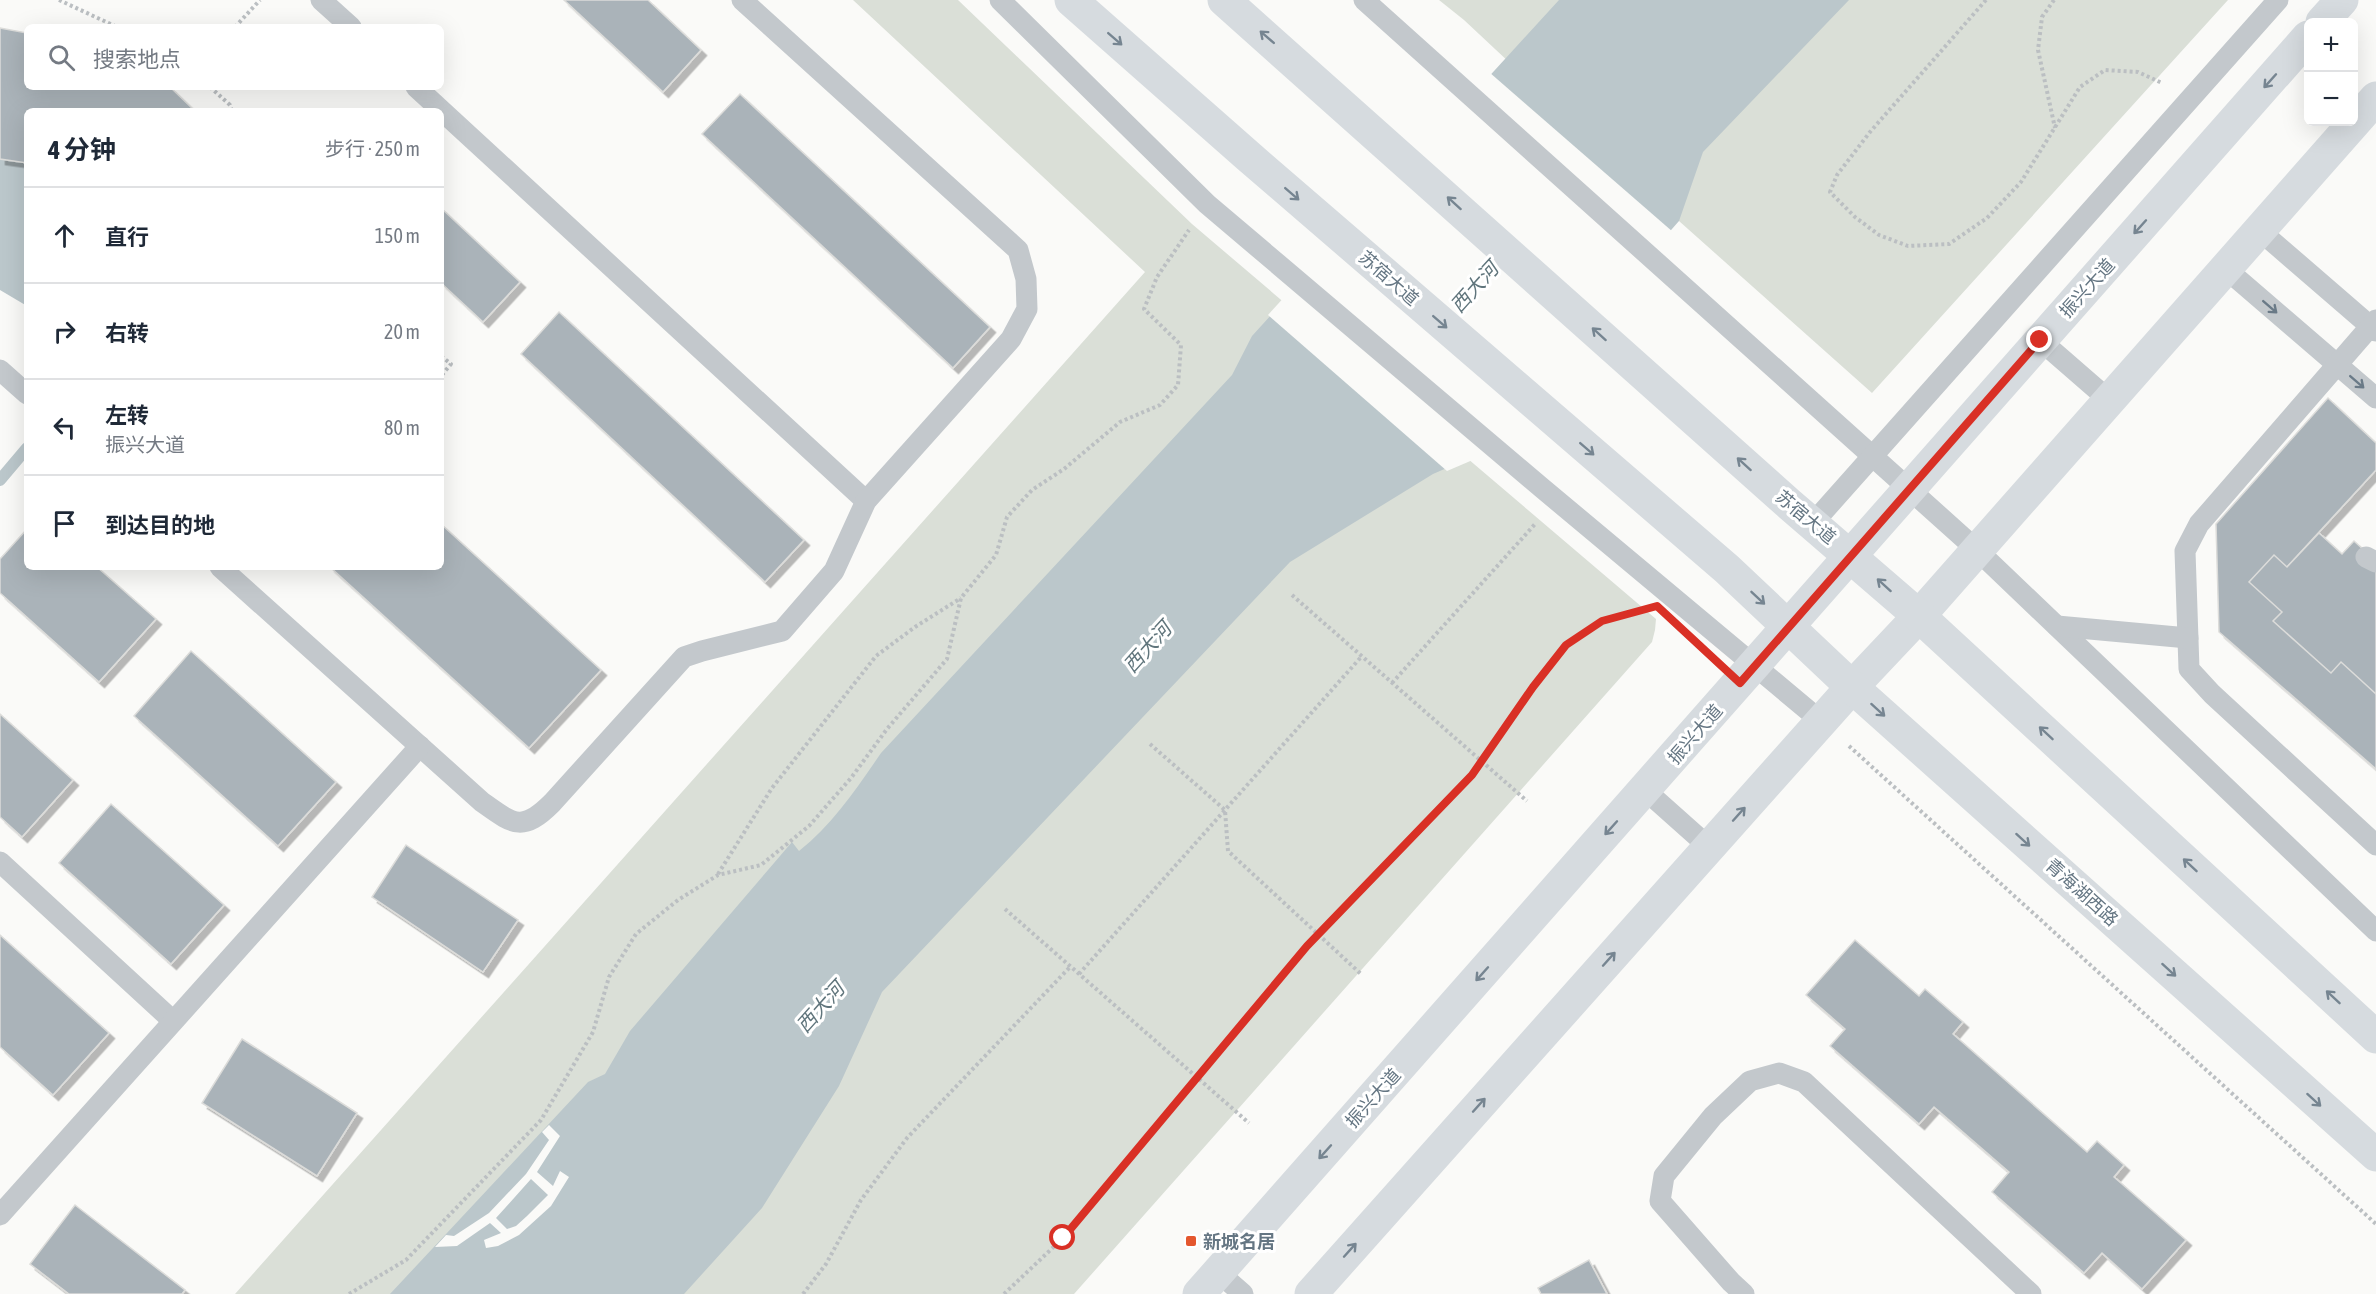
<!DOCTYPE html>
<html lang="zh">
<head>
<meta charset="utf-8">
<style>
	:root { --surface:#fff; --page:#f6f6f7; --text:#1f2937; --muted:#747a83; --line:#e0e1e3 }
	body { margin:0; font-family:"Asap Condensed","Noto Sans SC",sans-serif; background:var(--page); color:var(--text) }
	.controls { position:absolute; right:18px; top:18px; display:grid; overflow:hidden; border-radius:9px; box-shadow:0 6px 24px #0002 }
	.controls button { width:54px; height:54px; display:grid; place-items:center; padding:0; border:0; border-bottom:2px solid var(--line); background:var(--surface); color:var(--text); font:30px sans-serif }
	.stop { position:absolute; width:18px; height:18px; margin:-14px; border:4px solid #d93025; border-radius:50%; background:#fff }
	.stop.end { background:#d93025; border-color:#fff; box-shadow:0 2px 6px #0008 }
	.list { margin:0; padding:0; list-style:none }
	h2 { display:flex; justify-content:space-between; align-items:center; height:78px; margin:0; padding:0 24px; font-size:26px }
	h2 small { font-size:20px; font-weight:400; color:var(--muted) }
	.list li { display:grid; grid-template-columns:39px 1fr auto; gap:18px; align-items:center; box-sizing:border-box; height:96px; padding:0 24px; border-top:2px solid var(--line) }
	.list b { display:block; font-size:22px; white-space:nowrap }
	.list p { margin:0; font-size:20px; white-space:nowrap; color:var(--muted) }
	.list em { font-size:20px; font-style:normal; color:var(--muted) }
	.icon { flex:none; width:33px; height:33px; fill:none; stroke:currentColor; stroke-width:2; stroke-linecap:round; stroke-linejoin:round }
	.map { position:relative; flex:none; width:2376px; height:1294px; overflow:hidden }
	.search { position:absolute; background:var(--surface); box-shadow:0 6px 24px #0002; left:24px; top:24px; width:420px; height:66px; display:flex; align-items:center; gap:15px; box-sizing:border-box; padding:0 21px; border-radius:9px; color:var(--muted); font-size:22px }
	.panel { position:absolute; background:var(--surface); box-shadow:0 6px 24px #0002; left:24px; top:108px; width:420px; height:462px; border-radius:9px }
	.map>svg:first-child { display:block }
</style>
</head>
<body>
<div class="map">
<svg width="2376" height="1294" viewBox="0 0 2376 1294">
	<defs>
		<filter id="shadow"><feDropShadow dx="5.5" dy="5.5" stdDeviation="0" flood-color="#0004"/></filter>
	</defs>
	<rect width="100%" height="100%" fill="#fafaf8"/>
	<g fill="#dadfd7">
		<polygon points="853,0 958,0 1192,224 1656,619 1655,630 1652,642 1074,1294 235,1294 1145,272"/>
		<polygon points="1439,0 2228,0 1872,393 1679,221 1464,20"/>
	</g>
	<g fill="#bbc7cb">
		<path d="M1559 0H1849L1703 152 1679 221 1472 457 1433 474 1290 562 882 992 839 1086 762 1208 684 1294H390L588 1082 605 1074 630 1031 792 842 799 851C833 824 857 788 881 753L1232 375 1252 336Z"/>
		<polygon points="0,159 27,163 27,306 0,290"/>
	</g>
	<g fill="#fafaf8" fill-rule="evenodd">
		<polygon points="1489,72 1673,232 1475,459 1447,471 1268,315"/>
		<path d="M549 1125 560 1136 537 1172 553 1186 560 1171 569 1177 551 1206 519 1235 498 1246 486 1248 484 1240 501 1233 490 1223 457 1246 435 1247 446 1235 454 1236 489 1213 526 1174 549 1140 542 1132ZM531 1179 548 1195 527 1216 516 1226 507 1229 496 1218Z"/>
	</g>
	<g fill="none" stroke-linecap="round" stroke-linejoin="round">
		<polyline stroke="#bbc7cb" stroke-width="12" points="0,480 27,448"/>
	</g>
	<g fill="#aab3b9" stroke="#dcdcda" stroke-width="1.5" filter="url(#shadow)">
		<polygon points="564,0 648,0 701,50 663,92"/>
		<polygon points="0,28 27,33 27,87 170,87 195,111 27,111 27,163 0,159"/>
		<polygon points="740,94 990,327 953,368 702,134"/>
		<polygon points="441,208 520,282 483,322 441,283"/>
		<polygon points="559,312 804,540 765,582 521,354"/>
		<polygon points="2328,398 2376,443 2376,470 2287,567 2295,597 2376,667 2376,769 2219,632 2216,524"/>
		<polygon points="441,524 601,670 529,748 330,567 441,567"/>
		<polygon points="27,529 27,567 97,567 156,619 99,682 0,593 0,559"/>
		<polygon points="2319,533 2342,554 2354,541 2376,561 2376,694 2341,662 2331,673 2273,621 2282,612 2249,582 2274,555 2287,567"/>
		<polygon points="191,651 336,782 278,846 134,716"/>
		<polygon points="0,714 73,780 22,837 0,817"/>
		<polygon points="111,804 224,905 171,964 59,863"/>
		<polygon points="406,845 518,920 483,972 372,897"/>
		<polygon points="0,935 109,1033 53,1095 0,1047"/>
		<polygon points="1855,940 1919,996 1925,989 1963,1022 1953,1034 2087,1152 2097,1141 2124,1165 2114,1177 2186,1240 2142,1289 2102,1253 2084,1273 1992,1192 2009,1172 1934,1107 1919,1124 1830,1046 1845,1029 1806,995"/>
		<polygon points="242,1039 357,1113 317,1176 202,1103"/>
		<polygon points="75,1205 185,1290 182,1294 69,1294 30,1264"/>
		<polygon points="1589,1260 1607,1294 1541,1294 1538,1288"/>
	</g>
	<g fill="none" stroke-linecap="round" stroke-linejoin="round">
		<g stroke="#bbbfc2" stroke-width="4" stroke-dasharray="3 3" stroke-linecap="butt">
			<polyline points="59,0 117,27"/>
			<polyline points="1986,0 1870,132 1837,175 1830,192 1855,217 1879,235 1908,246 1949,244 1987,218 2021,182 2080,87 2105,70 2138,72 2162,83"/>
			<polyline points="2054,0 2042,17 2038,50 2055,128"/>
			<polyline points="235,27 260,0"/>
			<polyline points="210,87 230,105 232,111"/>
			<polyline points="441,356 451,364 441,376"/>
			<polyline points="1292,595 1527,801"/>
			<polyline points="1392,683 1536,523"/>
			<polyline points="1150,744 1225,810 1228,851 1361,974"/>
			<polyline points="1849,746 2376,1224"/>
			<polyline points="718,874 772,788 876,656 915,627 961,598"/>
			<polyline points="1005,909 1249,1123"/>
			<polyline points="1079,974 1362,656"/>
			<polyline points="349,1294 406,1260 541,1120 593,1032 609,977 636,934 678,900 718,875 761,865 809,826 851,778 887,729 947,659 961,598 996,555 1007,517 1032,490 1064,469 1120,422 1160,405 1178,385 1181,345 1144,309 1157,277 1189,230"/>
			<polyline points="803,1294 826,1264 861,1200 907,1138 1070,967"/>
			<polyline points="1004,1294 1063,1238 1307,946 1472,775 1533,687 1566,645 1602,621 1638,611"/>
		</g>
		<g stroke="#c3c8cc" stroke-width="21">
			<polyline points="321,0 351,27"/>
			<polyline points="1000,0 1207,204 1542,488 1822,722"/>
			<polyline points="1364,0 1977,550 2376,931"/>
			<polyline points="416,87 866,501"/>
			<polyline points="2259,230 2376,331"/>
			<polyline points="2226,269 2376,398"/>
			<polyline points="2376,320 2199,524 2185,551 2189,669 2212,694 2376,845"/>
			<polyline points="2040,340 2109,400"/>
			<polyline points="0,370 27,394"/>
			<polyline points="1813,523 2278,0"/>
			<polyline points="2366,557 2376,562"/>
			<path d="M220 567 482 802C513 824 522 833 552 803L684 657 702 651 782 631 834 571 866 501 1011 339 1027 309 1026 279 1018 250 742 0"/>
			<polyline points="2057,626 2188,638"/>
			<polyline points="1645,790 1709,847"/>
			<polyline points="0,862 173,1021"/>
			<polyline points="0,1215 420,746"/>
			<polyline points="1218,1272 1243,1294"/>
			<polyline points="1744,1294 1731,1282 1660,1201 1664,1176 1713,1116 1750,1081 1779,1073 1804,1082 2031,1294"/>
		</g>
		<g stroke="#d6dbdf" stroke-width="33">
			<polyline points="2322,22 2342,0"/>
			<polyline points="1199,1294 2308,37"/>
			<polyline points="1311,1294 1852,687 1919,616 2376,98"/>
		</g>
		<g stroke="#d6dbdf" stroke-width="33">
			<polyline points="1071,0 1248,156 1727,569 1852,687 2376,1155"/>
			<polyline points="1224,0 1788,503 1919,616 2376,1037"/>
		</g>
	</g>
	<defs><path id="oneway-shaft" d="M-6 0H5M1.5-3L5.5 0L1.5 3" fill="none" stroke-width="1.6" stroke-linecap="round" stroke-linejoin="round" transform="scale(1.5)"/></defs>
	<g stroke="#768591">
		<use href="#oneway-shaft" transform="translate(1267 37) rotate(-139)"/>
		<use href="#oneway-shaft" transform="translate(1115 39) rotate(41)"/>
		<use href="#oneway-shaft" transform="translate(2270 81) rotate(132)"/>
		<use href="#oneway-shaft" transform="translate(1292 194) rotate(41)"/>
		<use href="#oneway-shaft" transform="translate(1454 203) rotate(-138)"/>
		<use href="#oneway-shaft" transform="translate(2140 227) rotate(132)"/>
		<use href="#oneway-shaft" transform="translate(1440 322) rotate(41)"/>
		<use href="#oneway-shaft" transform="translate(1599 334) rotate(-138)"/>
		<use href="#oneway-shaft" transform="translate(1587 449) rotate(41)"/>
		<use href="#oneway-shaft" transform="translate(1744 464) rotate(-138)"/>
		<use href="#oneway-shaft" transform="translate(1884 585) rotate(-138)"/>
		<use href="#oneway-shaft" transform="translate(1758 598) rotate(43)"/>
		<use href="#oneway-shaft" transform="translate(1878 710) rotate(42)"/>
		<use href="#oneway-shaft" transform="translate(2046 733) rotate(-137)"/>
		<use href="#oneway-shaft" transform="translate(1739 814) rotate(-48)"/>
		<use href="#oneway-shaft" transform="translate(1611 828) rotate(132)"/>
		<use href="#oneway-shaft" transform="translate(2023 840) rotate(42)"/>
		<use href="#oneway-shaft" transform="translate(2190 865) rotate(-137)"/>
		<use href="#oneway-shaft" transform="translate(1609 959) rotate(-48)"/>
		<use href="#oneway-shaft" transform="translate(2169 970) rotate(42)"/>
		<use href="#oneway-shaft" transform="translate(1482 974) rotate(132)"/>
		<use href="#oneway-shaft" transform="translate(2333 997) rotate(-137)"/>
		<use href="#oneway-shaft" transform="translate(2314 1100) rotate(42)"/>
		<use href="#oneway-shaft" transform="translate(1479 1105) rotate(-48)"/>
		<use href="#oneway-shaft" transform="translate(1325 1152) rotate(132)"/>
		<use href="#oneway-shaft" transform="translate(1350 1250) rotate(-48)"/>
	</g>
	<g stroke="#6a7a87">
		<use href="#oneway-shaft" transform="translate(2270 307) rotate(41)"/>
		<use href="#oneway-shaft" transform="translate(2357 382) rotate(41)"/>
	</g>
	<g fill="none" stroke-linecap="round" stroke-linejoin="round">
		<polyline stroke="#d93025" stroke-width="8" points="1063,1238 1307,946 1472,775 1533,687 1566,645 1602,621 1657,606 1740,683 2040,340"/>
	</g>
	<rect fill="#e4572e" stroke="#fff" stroke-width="2" x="1185" y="1235" width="12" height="12" rx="3"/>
	<g text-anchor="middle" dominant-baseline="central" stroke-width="6" stroke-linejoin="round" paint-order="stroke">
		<g font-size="18" fill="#657683" stroke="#fff">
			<text transform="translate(1389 278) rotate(41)">苏宿大道</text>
			<text transform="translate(2087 288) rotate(-48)">振兴大道</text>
			<text transform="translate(1806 517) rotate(40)">苏宿大道</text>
			<text transform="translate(1695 734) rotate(-49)">振兴大道</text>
			<text transform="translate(2082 892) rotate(42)">青海湖西路</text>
			<text transform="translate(1373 1098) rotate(-48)">振兴大道</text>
		</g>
		<g font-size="18" font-weight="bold" fill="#657683" stroke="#fff" text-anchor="start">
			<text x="1203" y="1241">新城名居</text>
		</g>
		<g font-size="20" font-style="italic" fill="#60757c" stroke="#fff">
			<text transform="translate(1474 287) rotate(-48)">西大河</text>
			<text transform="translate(1147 647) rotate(-48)">西大河</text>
			<text transform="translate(820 1007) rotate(-48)">西大河</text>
		</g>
	</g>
</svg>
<div class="controls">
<button>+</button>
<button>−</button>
</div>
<div class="stop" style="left:1063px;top:1238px"></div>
<div class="stop end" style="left:2040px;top:340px"></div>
<div class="search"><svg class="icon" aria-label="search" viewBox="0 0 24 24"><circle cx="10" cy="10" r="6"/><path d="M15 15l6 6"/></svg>搜索地点</div>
<section class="panel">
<h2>4 分钟<small>步行 · 250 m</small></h2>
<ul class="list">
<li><svg class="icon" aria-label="ahead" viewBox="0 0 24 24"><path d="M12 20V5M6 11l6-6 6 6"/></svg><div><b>直行</b></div><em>150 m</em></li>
<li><svg class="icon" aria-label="right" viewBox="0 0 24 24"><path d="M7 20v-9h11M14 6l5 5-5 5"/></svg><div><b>右转</b></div><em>20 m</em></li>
<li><svg class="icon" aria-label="left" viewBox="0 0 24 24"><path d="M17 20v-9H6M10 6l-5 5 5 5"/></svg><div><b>左转</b><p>振兴大道</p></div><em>80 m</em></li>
<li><svg class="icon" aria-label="arrive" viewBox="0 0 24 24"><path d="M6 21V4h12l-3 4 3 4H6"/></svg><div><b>到达目的地</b></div></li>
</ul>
</section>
</div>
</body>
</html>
